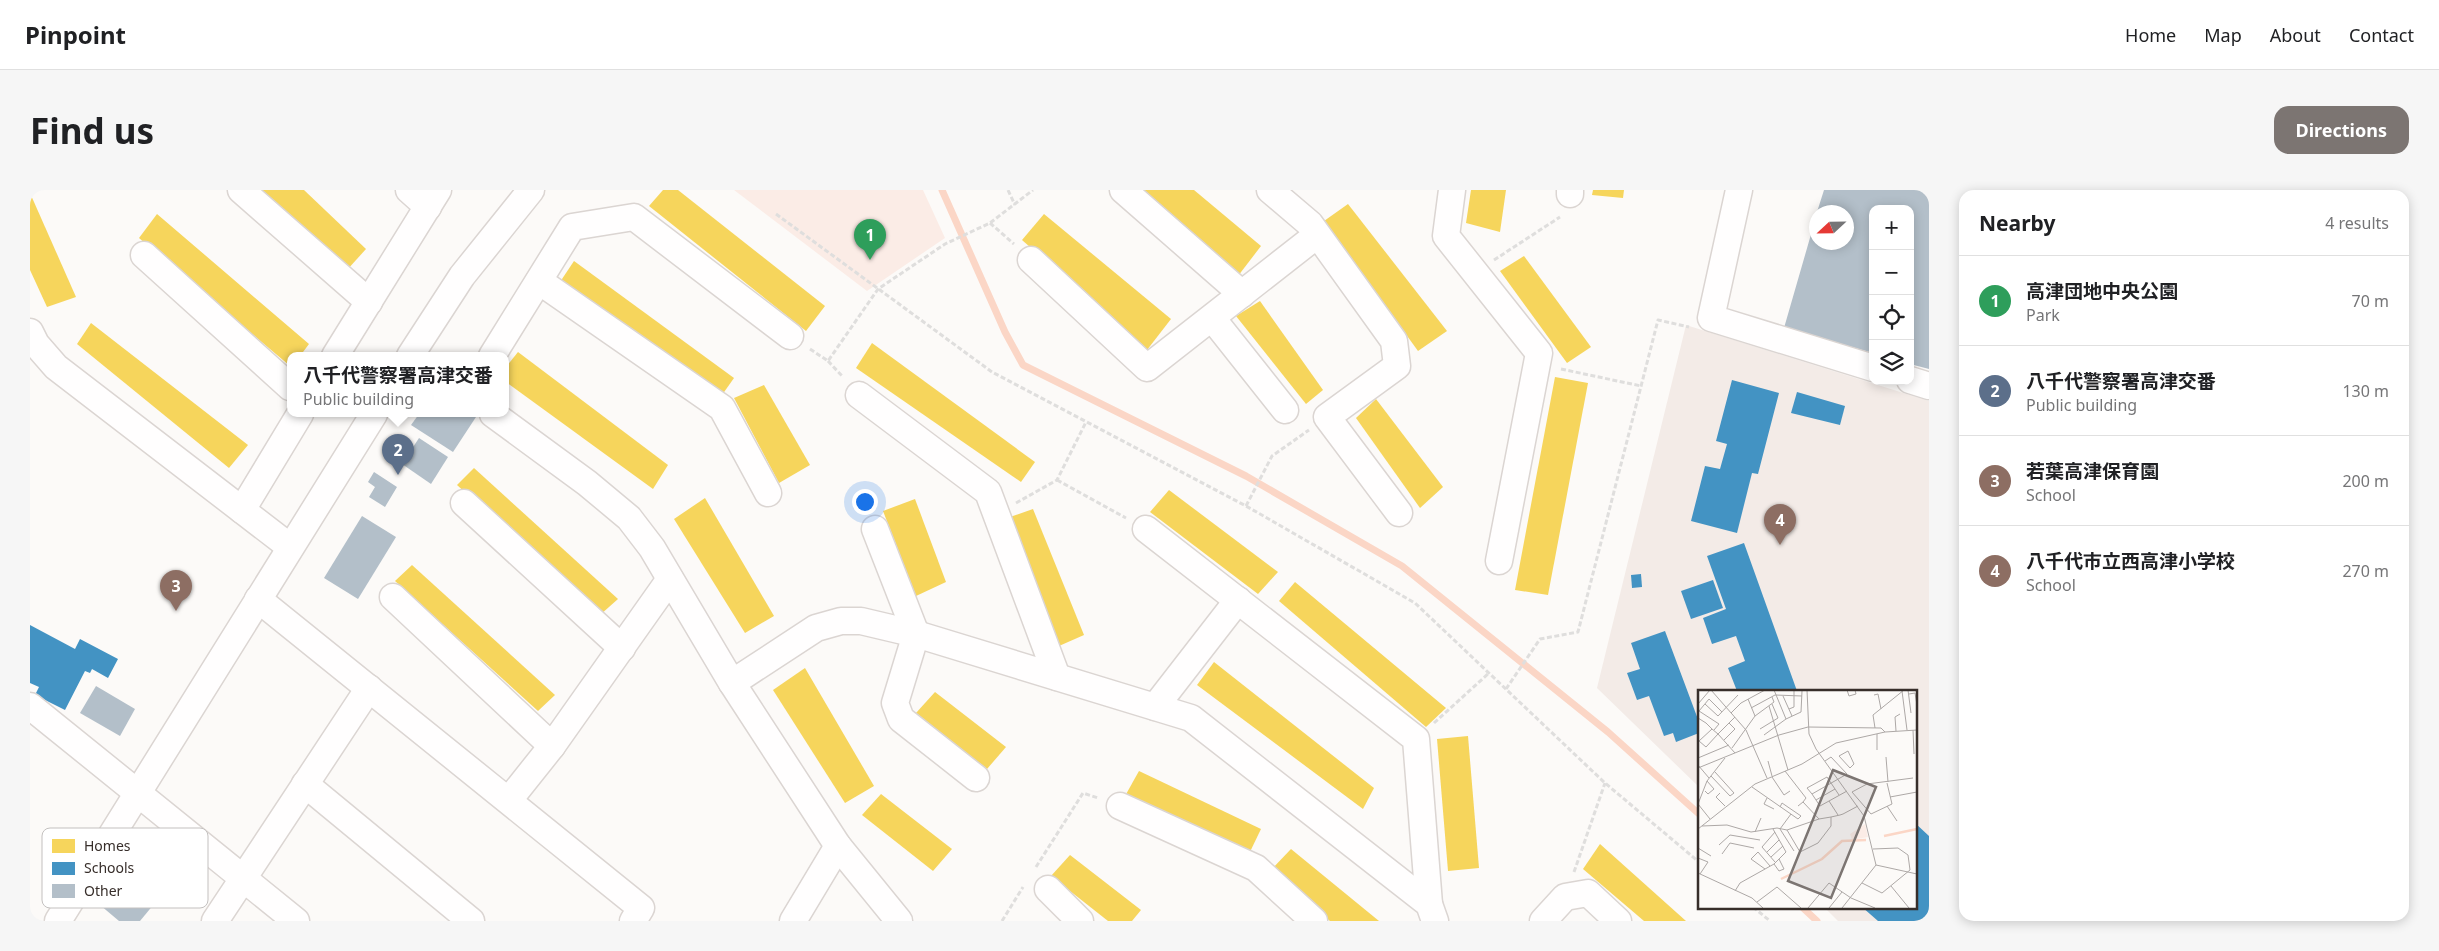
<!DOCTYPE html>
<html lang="en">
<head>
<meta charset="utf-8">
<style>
	:root { --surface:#fff; --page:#f6f6f6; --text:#202124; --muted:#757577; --line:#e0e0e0; --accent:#7c7572 }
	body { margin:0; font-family:"Noto Sans","Noto Sans JP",sans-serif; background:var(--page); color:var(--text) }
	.controls { position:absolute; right:15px; top:15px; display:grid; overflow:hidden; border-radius:10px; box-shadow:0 2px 12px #0003 }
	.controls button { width:45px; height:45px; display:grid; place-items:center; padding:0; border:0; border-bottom:1px solid var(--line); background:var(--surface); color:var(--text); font:25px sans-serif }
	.compass { position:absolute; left:1779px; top:15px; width:45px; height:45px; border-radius:50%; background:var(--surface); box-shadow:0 2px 12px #0003; rotate:248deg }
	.you { position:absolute; left:834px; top:311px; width:18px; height:18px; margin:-12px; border:4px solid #fff; border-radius:50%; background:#1a73e8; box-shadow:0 0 0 8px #1a73e833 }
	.badge { display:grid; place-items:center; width:32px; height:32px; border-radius:50%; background:var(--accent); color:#fff; font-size:16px; font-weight:700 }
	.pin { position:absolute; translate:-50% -41px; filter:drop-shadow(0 1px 2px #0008) }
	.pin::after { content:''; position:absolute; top:26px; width:18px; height:15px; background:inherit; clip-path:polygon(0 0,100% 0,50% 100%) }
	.popup { position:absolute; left:257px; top:162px; width:222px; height:65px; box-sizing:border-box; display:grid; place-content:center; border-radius:10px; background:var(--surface); filter:drop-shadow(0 1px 4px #0005); font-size:16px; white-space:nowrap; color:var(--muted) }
	.popup b { font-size:19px; color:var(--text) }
	.popup::after { content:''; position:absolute; left:50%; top:100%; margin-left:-10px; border:10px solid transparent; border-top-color:var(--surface) }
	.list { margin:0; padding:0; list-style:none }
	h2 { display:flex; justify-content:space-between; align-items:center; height:65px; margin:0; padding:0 20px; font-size:21px }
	h2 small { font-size:16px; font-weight:400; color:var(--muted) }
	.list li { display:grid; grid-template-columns:32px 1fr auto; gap:15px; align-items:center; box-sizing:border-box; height:90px; padding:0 20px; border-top:1px solid var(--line) }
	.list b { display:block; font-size:19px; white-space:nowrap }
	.list p { margin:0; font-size:16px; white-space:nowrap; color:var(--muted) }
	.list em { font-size:16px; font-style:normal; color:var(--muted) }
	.icon { flex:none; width:28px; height:28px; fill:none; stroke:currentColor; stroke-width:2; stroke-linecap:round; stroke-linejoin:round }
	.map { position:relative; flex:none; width:1899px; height:731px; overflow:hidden; border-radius:15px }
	header { display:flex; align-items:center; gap:30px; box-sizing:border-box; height:70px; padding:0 25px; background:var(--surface); border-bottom:1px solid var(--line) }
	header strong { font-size:24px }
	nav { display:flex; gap:28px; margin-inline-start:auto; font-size:18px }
	.intro { display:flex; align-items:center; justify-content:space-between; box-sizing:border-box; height:120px; padding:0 30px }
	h1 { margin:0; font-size:35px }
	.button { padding:12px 22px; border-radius:15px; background:var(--accent); color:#fff; font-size:18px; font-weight:700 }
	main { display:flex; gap:30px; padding:0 30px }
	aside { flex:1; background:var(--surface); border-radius:15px; box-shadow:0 2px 12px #0003 }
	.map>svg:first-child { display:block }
</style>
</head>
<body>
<header>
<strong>Pinpoint</strong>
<nav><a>Home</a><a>Map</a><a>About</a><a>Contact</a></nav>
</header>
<div class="intro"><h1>Find us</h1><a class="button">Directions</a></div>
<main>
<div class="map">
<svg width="1899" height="731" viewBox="0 0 1899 731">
	<rect width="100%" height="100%" fill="#fcfaf8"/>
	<polygon fill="#f3ebe7" points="1656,135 1899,211 1899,731 1808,731 1794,717 1885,717 1885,501 1669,501 1669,597 1567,498"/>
	<polygon fill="#fbece6" points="704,0 893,0 915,48 837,101"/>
	<g fill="#f6d55c">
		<polygon points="228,0 274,0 336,59 317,80"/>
		<polygon points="633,0 648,0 795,116 776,141 619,16"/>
		<polygon points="1110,0 1164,0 1231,56 1208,86"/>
		<polygon points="1441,0 1476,0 1470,42 1436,33"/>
		<polygon points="1563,0 1594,0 1593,8 1562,5"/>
		<polygon points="0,3 46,107 17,117 0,80"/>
		<polygon points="1318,14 1417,141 1388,161 1294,31"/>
		<polygon points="127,24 279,154 270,166 260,166 260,176 109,48"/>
		<polygon points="1014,24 1141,129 1117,160 992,50"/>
		<polygon points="1494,66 1561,157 1537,173 1470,81"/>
		<polygon points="544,71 704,188 692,205 530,92"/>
		<polygon points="1230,111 1293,200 1276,214 1206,126"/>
		<polygon points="61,133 218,255 199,278 47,154"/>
		<polygon points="842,153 1005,272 991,292 826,178"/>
		<polygon points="488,162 638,275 623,299 476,192 476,177"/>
		<polygon points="1525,187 1558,193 1518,405 1485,400"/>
		<polygon points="734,195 780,275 749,293 704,208"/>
		<polygon points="1346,209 1413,297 1390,318 1326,228"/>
		<polygon points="444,278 588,409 570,425 427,295"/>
		<polygon points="1139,300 1248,382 1228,404 1120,322"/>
		<polygon points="675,308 744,426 715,443 644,329"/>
		<polygon points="885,309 916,392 886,406 853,321"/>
		<polygon points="1003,319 1054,445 1029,456 977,328"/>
		<polygon points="382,375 525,505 508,521 365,391"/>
		<polygon points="1265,392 1416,518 1396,537 1249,411"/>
		<polygon points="1184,472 1344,598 1333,619 1167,495"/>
		<polygon points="775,478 844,596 815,613 743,500"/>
		<polygon points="905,502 976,557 957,579 886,523"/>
		<polygon points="1438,546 1449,678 1418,681 1407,549"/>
		<polygon points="1109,581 1231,639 1218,666 1095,606"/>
		<polygon points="851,604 922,659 903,681 832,625"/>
		<polygon points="1570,654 1656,731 1614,731 1553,679"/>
		<polygon points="1261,659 1349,731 1300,731 1239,682"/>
		<polygon points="1040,665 1111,720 1102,731 1078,731 1021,686"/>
	</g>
	<g fill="#4393c3">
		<polygon points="1702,190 1749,203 1728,284 1722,283 1707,343 1661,331 1675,276 1690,279 1697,254 1686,251"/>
		<polygon points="1767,202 1815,216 1810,235 1761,223"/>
		<polygon points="1714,353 1767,501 1726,501 1725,499 1720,501 1707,501 1698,478 1715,471 1706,446 1682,454 1673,428 1696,419 1677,366"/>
		<polygon points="1611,384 1612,397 1602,398 1601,385"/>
		<polygon points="1683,390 1693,418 1661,429 1651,401"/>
		<polygon points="0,435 45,459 50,449 88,469 78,488 62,479 60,483 55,481 35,520 5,505 9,497 0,493"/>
		<polygon points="1635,441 1669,532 1669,543 1646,552 1643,543 1634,546 1619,506 1607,510 1597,483 1610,479 1601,453"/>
		<polygon points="1885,633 1899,646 1899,731 1848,731 1832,717 1885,717"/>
	</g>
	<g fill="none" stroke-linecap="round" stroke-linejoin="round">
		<g stroke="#fbd6c6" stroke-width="7">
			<polyline points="912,0 975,142 993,175 1216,286 1372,376 1578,542 1669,624"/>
			<polyline points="1772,717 1787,731"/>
		</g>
	</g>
	<g fill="#b3bfc9">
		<polygon points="1794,0 1899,0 1899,179 1880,174 1880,19 1843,19 1843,163 1754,138 1786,27 1786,52 1816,52 1816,22 1787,22"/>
		<polygon points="389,224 441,224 446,227 423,262 381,235"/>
		<polygon points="389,248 418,267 401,294 372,274"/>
		<polygon points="344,282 367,297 355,317 339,307 345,297 338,292"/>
		<polygon points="332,326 366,347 328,409 294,388"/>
		<polygon points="66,496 105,519 90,546 50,523"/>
		<polygon points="122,642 152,664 133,691 102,670"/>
		<polygon points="98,682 129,708 110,731 89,731 70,715"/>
	</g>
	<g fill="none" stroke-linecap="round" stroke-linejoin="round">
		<g stroke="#dbd5d2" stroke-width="29">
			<g id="minor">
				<polyline points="211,0 339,112"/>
				<polyline points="379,0 398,17"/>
				<polyline points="1093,0 1212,104"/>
				<polyline points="1240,0 1280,34 1364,151 1367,176 1297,227 1369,323"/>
				<polyline points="1422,0 1416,46 1509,163 1469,371"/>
				<polyline points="1709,0 1681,128 1843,178"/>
				<polyline points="1540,4 1540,0"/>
				<polyline points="114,65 260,197"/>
				<polyline points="1001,70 1117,178 1287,45"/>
				<polyline points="509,91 692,218 738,303"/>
				<polyline points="1182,128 1255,220"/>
				<polyline points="0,142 6,154 26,177 260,357"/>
				<polyline points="305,166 408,0"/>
				<polyline points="380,166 432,86 501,0"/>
				<polyline points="462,166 542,37 604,27 760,146"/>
				<polyline points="1880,190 1899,196"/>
				<polyline points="829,205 958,302 1027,487"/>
				<polyline points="463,224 557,293 599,328 622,358 702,493 808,656 869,731"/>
				<polyline points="434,313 592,458"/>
				<polyline points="212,320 270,224"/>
				<polyline points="845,339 886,444 865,513 871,529 946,588"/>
				<polyline points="1116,339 1386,549 1399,714"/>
				<polyline points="363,407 522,556"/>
				<polyline points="228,409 611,718 603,731"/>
				<polyline points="702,493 786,438 811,431 831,431 886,444 1161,528 1399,714 1405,731"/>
				<polyline points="0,516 266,731"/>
				<polyline points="1125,517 1208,410"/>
				<polyline points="275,594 441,731"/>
				<polyline points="479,610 522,556 640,389"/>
				<polyline points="1090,616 1226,678 1284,731"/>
				<polyline points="1018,699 1050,731"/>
				<polyline points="28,731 344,224"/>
				<polyline points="185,731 339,498"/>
				<polyline points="763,731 808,656"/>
				<polyline points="1513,731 1535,707 1558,703 1588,731"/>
			</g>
		</g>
		<g stroke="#dfdedd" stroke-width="3" stroke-dasharray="5 2.5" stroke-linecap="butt">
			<polyline points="978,0 985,15"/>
			<polyline points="746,24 962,182 1216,316 1385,413 1575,593 1669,672"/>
			<polyline points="960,33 984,54"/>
			<polyline points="1464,70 1530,27"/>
			<polyline points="780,159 798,171 848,99 915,54 960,33 1003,0"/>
			<polyline points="798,171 813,187"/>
			<polyline points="1531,179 1611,196"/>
			<polyline points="1027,290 1096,328"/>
			<polyline points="986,313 1027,290 1056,232"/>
			<polyline points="1216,316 1242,266 1279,240"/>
			<polyline points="1476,499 1510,449 1548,442 1628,130 1659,137"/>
			<polyline points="1404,533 1459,483"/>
			<polyline points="1006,677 1053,603 1068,608"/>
			<polyline points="1544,682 1575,593"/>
			<polyline points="1723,717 1740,731"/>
			<polyline points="972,731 993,697"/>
		</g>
		<use href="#minor" stroke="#fffefe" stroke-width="26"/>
	</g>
	<g transform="translate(1668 500)">
		<rect width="219" height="219" fill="#fcfaf8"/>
		<path d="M167 134 170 147 154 150 152 144Z" fill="#fbece6"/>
		<path fill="none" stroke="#fbd6c6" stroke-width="2.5" d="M186 146 219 139M83 189 124 169 144 151 168 150"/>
		<path fill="none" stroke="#ada8a6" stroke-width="1" d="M13 0 48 40 69 88M76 0 88 29 103 22 104 1M109 0 111 44 118 59 166 126 178 175M149 0 151 6 158 4 157 0M210 0 213 23M204 1 209 40M211 4 217 3 219 15M176 5 180 4 183 19M85 6 94 26M50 9 57 26M0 14 12 0M7 14 20 26 40 5M71 16 90 80M53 18 77 5 104 6M91 19 96 17V0M33 23 43 13 67 0M0 28 8 33 14 39 20 44 8 57 1 51 14 39M177 38 175 25 206 0M62 39 80 28 74 14M16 40 21 34 1 21 11 9 24 22M215 40 216 64M198 41 197 27 202 24M66 45 88 29M26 50 37 39 31 33M34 58 57 26 76 12 74 7M179 60V44M150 61 156 74 152 78 141 66ZM37 63 20 44 37 27M188 67 190 92M0 68 31 55M70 71 74 86M127 71 133 67 149 84 114 104 122 116 149 101M0 75 11 88M0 78 81 45 110 37 183 38 187 42M87 81 108 108 105 112M13 86 32 106 36 103 17 82M74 87 86 105 92 101M54 97 100 129 103 126M7 101 10 104 16 99 9 91M154 102 173 124 194 114 189 93M154 102 169 94 215 88M22 103 18 107 27 116M114 104 109 98 129 87 141 105M192 107 219 102M69 108 66 114 76 119M118 110 137 99M131 111 140 125M0 114 9 91 27 68M0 114 12 129M100 116 105 112 121 129M189 116 199 131M82 117 84 113 103 126M93 124 82 139 96 161M133 127V136L120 153 102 162 89 140 121 129 133 127 142 125 145 124 160 116M4 136 29 135 53 142 79 138 89 140M0 139 57 94 104 74 138 53 187 42 219 40M57 142 63 128M77 142 64 157 77 172M21 155 32 145 62 150M0 158 13 166M69 162 81 150M24 164 32 153 56 158M73 167 85 156M0 168 10 172 2 184M76 174 81 181 86 179 81 169M178 175 219 184M67 179 53 169 60 162 72 176M0 183 54 208 65 218M164 193 184 203 212 180 210 165 200 158 175 159M193 196 211 218M37 201 42 193 76 174 88 162 75 139M59 212 79 197 103 218M110 218 131 193 153 208 177 218M131 218 144 202M144 218 178 175"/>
		<path fill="#7c7572" fill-opacity="0.15" stroke="#7c7572" stroke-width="2.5" d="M135 80 178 97 133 208 90 191Z"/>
		<rect width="219" height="219" fill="none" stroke="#372e2a" stroke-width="2.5"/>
	</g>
	<rect x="12" y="638" width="166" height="80" rx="8" fill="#fff" stroke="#c3c0bf" stroke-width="1"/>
	<rect x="22" y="649" width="23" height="14" fill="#f6d55c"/>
	<rect x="22" y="672" width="23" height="13" fill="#4393c3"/>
	<rect x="22" y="694" width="23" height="14" fill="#b3bfc9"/>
	<g font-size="14" fill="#372e2a">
		<text x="54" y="661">Homes</text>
		<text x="54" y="683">Schools</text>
		<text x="54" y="706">Other</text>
	</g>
</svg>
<div class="controls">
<button>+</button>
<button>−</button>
<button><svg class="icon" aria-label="locate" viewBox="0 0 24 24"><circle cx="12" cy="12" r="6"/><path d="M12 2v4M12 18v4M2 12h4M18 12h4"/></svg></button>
<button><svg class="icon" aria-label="layers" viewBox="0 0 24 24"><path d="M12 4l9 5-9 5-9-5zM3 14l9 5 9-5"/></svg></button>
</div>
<svg class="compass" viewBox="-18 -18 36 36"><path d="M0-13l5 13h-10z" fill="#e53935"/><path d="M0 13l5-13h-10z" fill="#757577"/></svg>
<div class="you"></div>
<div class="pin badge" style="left:840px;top:70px;background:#2e9e5b">1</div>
<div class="pin badge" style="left:368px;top:285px;background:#5c6f8a">2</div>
<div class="popup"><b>八千代警察署高津交番</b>Public building</div>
<div class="pin badge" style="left:146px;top:421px;background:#8d6e63">3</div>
<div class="pin badge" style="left:1750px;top:355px;background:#8d6e63">4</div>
</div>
<aside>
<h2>Nearby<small>4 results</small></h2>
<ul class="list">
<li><span class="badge" style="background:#2e9e5b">1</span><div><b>高津団地中央公園</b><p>Park</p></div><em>70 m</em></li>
<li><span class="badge" style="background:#5c6f8a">2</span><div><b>八千代警察署高津交番</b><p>Public building</p></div><em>130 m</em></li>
<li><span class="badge" style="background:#8d6e63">3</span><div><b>若葉高津保育園</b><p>School</p></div><em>200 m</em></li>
<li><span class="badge" style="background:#8d6e63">4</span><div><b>八千代市立西高津小学校</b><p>School</p></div><em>270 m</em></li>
</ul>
</aside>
</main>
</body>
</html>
